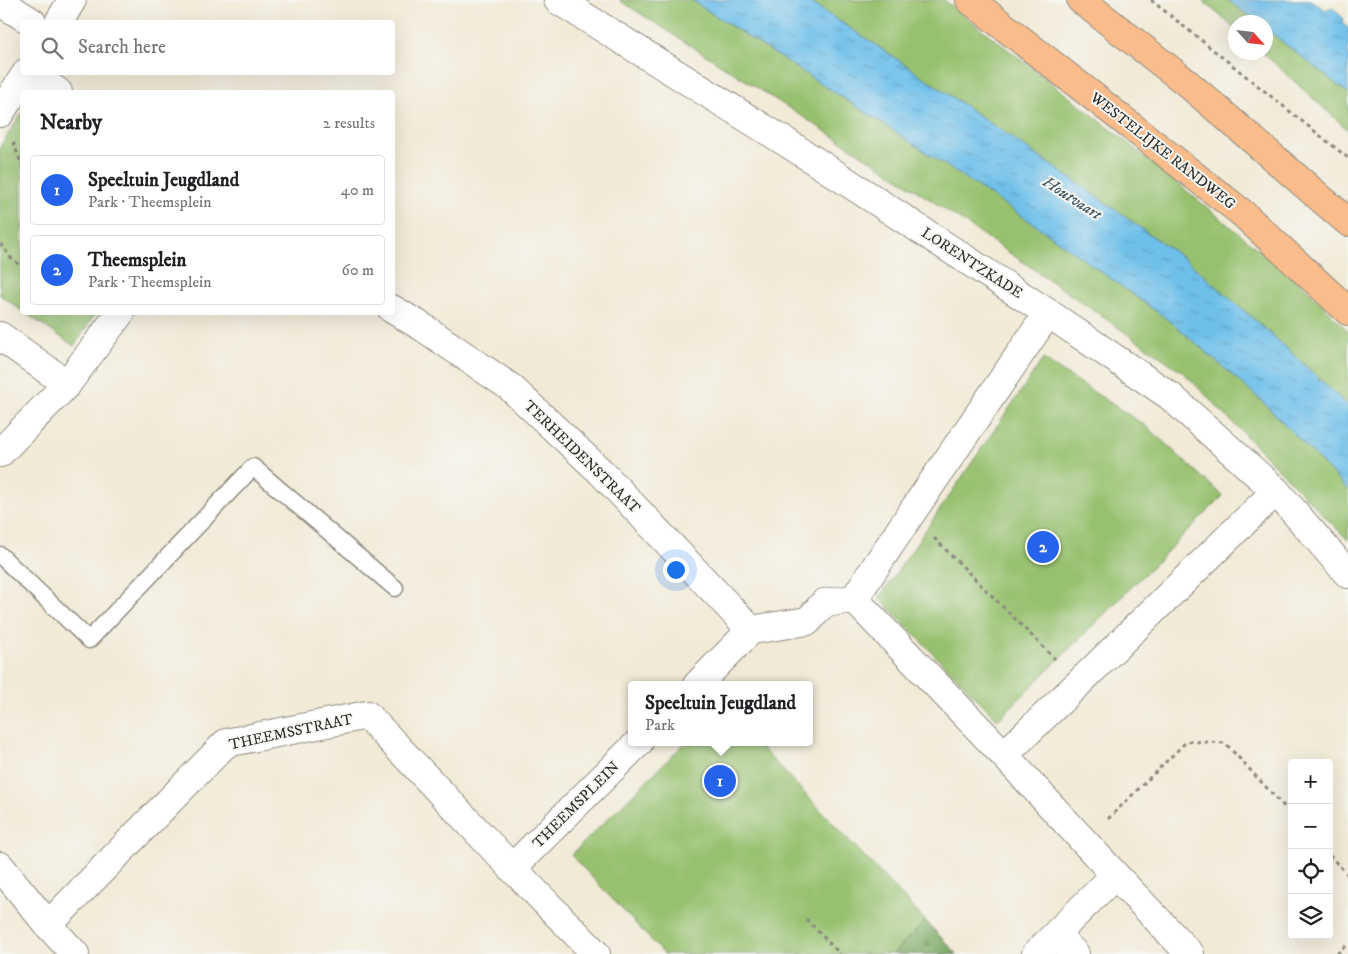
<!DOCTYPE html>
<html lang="en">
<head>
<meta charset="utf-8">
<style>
	:root { --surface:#fff; --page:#f2f2f2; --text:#202124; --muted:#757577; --line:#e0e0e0; --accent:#2563eb }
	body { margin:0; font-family:"IM FELL DW Pica",serif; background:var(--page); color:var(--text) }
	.controls { position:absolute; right:15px; bottom:15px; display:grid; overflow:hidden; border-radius:5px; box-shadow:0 5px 20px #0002 }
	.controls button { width:45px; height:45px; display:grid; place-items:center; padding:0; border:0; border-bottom:1px solid var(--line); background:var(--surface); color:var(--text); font:25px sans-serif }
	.compass { position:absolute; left:1228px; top:15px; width:45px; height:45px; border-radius:50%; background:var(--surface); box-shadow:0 5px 20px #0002; rotate:117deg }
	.you { position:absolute; left:675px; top:569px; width:18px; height:18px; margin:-12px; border:4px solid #fff; border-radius:50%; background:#1a73e8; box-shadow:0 0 0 8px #1a73e833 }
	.badge { display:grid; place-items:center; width:32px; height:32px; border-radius:50%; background:var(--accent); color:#fff; font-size:16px; font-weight:700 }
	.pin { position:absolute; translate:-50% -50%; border:2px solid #fff; box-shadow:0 1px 5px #0006 }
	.popup { position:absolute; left:628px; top:681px; width:185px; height:65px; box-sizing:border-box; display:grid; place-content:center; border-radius:5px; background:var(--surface); filter:drop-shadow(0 1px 4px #0005); font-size:16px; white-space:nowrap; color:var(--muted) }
	.popup b { font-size:19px; color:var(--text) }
	.popup::after { content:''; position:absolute; left:50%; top:100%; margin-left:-10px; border:10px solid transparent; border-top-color:var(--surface) }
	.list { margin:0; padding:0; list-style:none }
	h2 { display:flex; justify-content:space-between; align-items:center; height:65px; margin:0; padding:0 20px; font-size:21px }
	h2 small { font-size:16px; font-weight:400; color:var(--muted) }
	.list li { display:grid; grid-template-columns:32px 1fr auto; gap:15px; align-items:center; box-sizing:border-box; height:70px; margin:0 10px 10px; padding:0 10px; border:1px solid var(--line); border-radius:5px }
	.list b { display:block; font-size:19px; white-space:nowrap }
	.list p { margin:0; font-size:16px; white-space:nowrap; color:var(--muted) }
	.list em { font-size:16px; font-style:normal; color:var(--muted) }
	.icon { flex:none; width:28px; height:28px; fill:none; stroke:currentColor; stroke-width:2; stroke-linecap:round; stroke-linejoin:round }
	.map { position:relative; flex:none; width:1348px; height:954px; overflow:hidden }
	.search { position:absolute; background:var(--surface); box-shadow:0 5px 20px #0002; left:20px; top:20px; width:375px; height:55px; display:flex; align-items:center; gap:12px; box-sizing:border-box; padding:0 18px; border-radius:5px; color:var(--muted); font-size:19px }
	.panel { position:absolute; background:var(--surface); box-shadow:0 5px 20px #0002; left:20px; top:90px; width:375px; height:225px; border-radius:5px }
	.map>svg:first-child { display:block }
</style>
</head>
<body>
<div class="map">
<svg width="1348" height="954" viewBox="0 0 1348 954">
	<defs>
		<pattern id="forest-firs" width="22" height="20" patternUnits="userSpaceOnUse" patternTransform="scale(1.25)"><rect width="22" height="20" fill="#79a761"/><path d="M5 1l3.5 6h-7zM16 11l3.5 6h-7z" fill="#638850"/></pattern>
		<pattern id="water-ripples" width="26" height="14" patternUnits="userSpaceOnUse" patternTransform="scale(1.25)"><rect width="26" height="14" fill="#6ec0ea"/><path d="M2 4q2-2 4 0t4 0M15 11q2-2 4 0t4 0" fill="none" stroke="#5b9cbe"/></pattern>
	</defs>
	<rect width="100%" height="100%" fill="#f6f6f2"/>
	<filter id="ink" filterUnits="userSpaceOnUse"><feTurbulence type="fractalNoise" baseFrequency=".02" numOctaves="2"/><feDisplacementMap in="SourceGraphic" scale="10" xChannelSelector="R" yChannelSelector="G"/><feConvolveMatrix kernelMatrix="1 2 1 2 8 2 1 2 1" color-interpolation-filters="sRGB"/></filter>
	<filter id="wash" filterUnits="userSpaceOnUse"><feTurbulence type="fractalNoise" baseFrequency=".0096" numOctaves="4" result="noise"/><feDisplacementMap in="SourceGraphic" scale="20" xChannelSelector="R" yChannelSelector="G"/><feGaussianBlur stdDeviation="1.12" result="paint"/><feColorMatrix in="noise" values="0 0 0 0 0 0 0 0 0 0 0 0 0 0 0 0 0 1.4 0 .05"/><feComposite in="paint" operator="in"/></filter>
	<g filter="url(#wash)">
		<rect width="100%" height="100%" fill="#f1ead6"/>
		<g fill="#97c16e" stroke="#61764c">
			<polygon points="619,0 691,0 873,117 1040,228 1174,324 1263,402 1348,490 1348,540 1184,373 1026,264 877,164"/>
			<polygon points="807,0 944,0 1122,138 1307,289 1348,331 1348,406 1282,344 1186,260 1083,187 894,57"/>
			<polygon points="1202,0 1228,0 1257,22 1236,22 1235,29"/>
			<polygon points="1266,29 1348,93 1348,130 1263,53 1266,52"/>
			<polygon points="22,113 22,311 0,295 0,147"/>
			<polygon points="25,313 96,313 74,346"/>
			<polygon points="1043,359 1146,426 1223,496 998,720 879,598"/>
			<polygon points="686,742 756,742 957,954 664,954 571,855"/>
		</g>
		<polygon fill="url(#forest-firs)" stroke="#526946" points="925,921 957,954 892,954"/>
		<g fill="url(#water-ripples)" stroke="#4c768a">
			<polygon points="691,0 807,0 894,57 1083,187 1186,260 1282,344 1348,406 1348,490 1263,402 1174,324 1040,228 873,117"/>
			<polygon points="1228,0 1310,0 1326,10 1332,7 1342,17 1343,24 1348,28 1348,93 1266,29 1266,22 1257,22"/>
		</g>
	</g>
	<g filter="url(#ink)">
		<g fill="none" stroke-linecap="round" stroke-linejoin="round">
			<g stroke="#8e8a80" stroke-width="19">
				<polyline id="service" points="0,555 89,640 253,467 395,588"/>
			</g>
			<g stroke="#8e8a80" stroke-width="30">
				<g id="minor">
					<polyline points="0,2 32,22"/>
					<polyline points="59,22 72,0"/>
					<polyline points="29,72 58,92"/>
					<polyline points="0,113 27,72"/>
					<polyline points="392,309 424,328 510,387 601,472 751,630"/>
					<polyline points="0,336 67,384"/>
					<polyline points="0,453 67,384 121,312"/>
					<polyline points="854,599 1004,755 1115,875 1190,954"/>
					<polyline points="697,685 751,630 808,621 824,603 854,599 910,515 1048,313"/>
					<polyline points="1004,755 1079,683 1276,491"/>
					<polyline points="0,866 48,925 75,954"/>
					<polyline points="512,868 639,742"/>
					<polyline points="48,925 226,743 367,715 512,868 596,954"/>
					<polyline points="1056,935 1075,954"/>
					<polyline points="1036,954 1115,875"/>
				</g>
			</g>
			<g stroke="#8e8a80" stroke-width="30">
				<polyline id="tertiary" points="558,0 789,144 1048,313 1170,396 1276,491 1348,574"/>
			</g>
			<g stroke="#8e8a80" stroke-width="30">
				<g id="primary">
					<polyline points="970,0 1242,213 1348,311"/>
					<polyline points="1081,0 1187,83 1348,222"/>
				</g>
			</g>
			<g stroke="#8e8a80" stroke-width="3" stroke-dasharray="4 4" stroke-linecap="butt">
				<polyline points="1151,0 1348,158"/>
				<polyline points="13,142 22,165"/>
				<polyline points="0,246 2,245 10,257 22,267"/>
				<polyline points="934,538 1055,659"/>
				<polyline points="1108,819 1187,741 1225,743 1292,815"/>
				<polyline points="1329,855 1348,875"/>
				<polyline points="806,919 840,954"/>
				<polyline points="1337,954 1348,943"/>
			</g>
			<use href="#service" stroke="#fff" stroke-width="16"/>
			<use href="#minor" stroke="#fff" stroke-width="28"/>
			<use href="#tertiary" stroke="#fff" stroke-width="28"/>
			<use href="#primary" stroke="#f9bc8a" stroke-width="28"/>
		</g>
	</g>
	<g text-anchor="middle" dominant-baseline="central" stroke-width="4" stroke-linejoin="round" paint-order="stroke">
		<g font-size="15" fill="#2b2b2b" stroke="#f6f6f2">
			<text transform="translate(1163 151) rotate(38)">WESTELIJKE RANDWEG</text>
			<text transform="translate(972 263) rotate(33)">LORENTZKADE</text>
			<text transform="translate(582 457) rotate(44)">TERHEIDENSTRAAT</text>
			<text transform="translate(291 732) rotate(-12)">THEEMSSTRAAT</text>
			<text transform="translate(576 805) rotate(-45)">THEEMSPLEIN</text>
		</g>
		<g font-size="16" font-style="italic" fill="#3f5864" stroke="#f6f6f2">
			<text transform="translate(1072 198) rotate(33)">Houtvaart</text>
		</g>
	</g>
</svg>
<div class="controls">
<button>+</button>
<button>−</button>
<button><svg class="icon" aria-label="locate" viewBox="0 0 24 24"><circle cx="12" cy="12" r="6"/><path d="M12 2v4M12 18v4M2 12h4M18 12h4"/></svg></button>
<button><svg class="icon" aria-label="layers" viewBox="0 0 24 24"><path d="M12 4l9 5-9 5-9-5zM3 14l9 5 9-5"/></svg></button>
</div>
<svg class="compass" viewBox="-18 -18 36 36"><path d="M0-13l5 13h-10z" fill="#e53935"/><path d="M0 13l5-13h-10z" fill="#757577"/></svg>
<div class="you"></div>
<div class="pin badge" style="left:720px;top:781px">1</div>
<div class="popup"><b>Speeltuin Jeugdland</b>Park</div>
<div class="pin badge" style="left:1043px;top:547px">2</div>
<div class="search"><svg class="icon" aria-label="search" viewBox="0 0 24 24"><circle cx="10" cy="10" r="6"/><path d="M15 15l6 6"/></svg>Search here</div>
<section class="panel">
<h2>Nearby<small>2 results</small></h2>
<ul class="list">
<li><span class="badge">1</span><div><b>Speeltuin Jeugdland</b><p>Park · Theemsplein</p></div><em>40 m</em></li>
<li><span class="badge">2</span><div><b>Theemsplein</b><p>Park · Theemsplein</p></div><em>60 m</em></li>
</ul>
</section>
</div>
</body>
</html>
